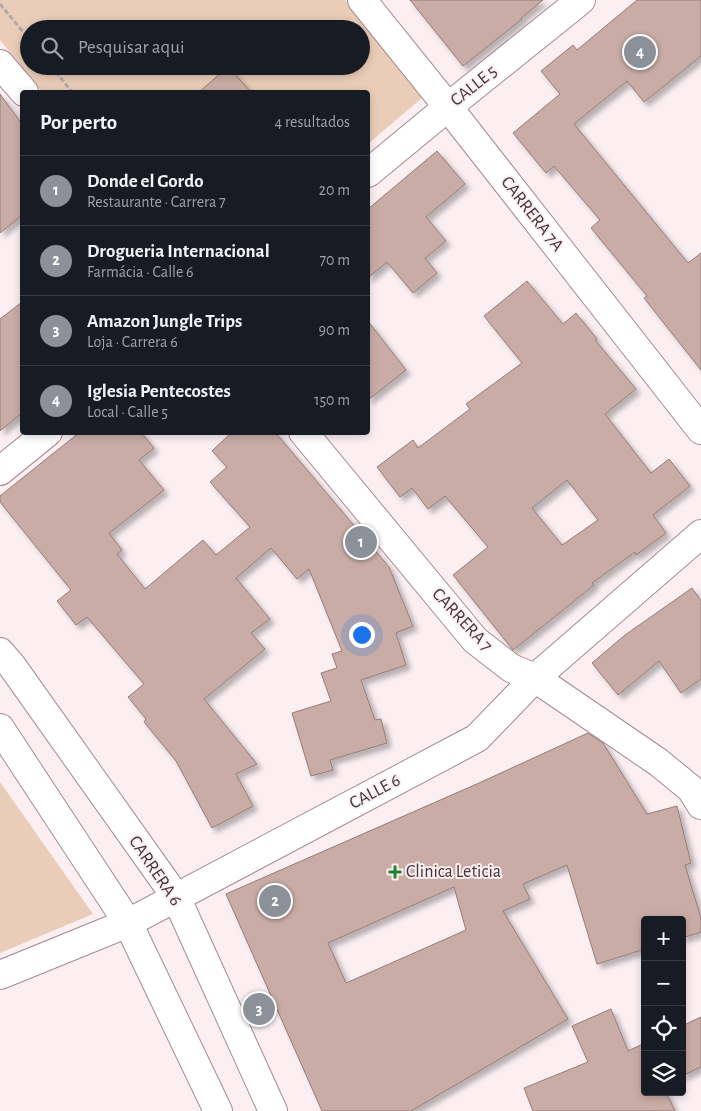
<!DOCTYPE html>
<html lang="pt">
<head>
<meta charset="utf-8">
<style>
	:root { --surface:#171b24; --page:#20242c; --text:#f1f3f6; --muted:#9ea1a6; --line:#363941; --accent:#8c9099 }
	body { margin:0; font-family:"Alegreya Sans",sans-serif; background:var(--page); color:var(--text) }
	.controls { position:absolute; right:15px; bottom:15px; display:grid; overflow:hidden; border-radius:5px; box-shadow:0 2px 8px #0003 }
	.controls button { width:45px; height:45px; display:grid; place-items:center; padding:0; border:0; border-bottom:1px solid var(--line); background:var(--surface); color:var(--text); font:25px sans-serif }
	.you { position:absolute; left:361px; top:634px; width:18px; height:18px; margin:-12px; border:4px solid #fff; border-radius:50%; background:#1a73e8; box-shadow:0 0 0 8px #1a73e833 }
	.badge { display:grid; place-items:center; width:32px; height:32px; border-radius:50%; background:var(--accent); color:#fff; font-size:16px; font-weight:700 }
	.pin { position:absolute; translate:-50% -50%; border:2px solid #fff; box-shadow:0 1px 5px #0006 }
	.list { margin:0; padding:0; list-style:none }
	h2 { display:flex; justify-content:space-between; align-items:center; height:65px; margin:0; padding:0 20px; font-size:21px }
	h2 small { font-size:16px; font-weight:400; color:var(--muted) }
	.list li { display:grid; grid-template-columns:32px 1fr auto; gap:15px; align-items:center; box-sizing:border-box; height:70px; padding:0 20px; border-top:1px solid var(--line) }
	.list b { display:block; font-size:19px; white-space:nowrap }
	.list p { margin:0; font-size:16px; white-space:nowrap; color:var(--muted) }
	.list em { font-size:16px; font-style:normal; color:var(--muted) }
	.icon { flex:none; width:28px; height:28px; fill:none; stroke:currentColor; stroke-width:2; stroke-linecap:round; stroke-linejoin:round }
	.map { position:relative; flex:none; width:701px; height:1111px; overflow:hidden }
	.search { position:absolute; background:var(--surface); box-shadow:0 2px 8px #0003; left:20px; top:20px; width:350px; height:55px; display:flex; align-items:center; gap:12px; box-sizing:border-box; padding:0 18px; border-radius:28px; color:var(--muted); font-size:19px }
	.panel { position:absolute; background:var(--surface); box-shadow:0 2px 8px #0003; left:20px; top:90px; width:350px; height:345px; border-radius:5px }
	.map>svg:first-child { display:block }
</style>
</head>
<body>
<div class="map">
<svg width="701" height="1111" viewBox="0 0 701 1111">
	<defs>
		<filter id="shadow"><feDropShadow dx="4.5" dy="4.5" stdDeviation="2.5" flood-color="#0004"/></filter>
	</defs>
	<rect width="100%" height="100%" fill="#fbeff2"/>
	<g fill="#eacdb8" fill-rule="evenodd">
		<path d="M0 0H345L423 97 368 144V92H42L0 40ZM29 29H361V66H29Z"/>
		<polygon points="0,782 93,914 0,953"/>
	</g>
	<g fill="#c9aca6" stroke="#967b76" fill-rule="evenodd" filter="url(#shadow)">
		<polygon points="410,0 543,0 521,18 522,19 463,66"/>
		<polygon points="637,0 701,0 701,56 644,102 627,81 574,124 688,263 701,253 701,370 644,298 647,296 591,228 600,220 554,166 546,173 513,133 560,94 541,71 573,45 577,50"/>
		<polygon points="228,67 251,92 199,92"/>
		<polygon points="0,94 22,124 22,215 0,233"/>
		<polygon points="437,151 465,184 426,217 446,241 425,258 437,273 413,293 387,262 368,278 368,209"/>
		<path d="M527 281 563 324 576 313 597 339 595 340 636 389 605 414 651 473 669 459 690 486 653 515 666 533 636 555 635 552 592 583 594 585 513 650 453 575 488 547 445 496 428 509 412 488 400 497 377 467 413 440 418 448 470 409 466 404 522 363 484 316ZM567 480 598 520 562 545 532 508Z"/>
		<polygon points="22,302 22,413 0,431 0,319"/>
		<polygon points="368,321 406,370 368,400"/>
		<polygon points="80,432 141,432 154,448 139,460 164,490 109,533 122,550 117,554 145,589 203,540 216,555 250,527 210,482 227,467 212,451 232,432 275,432 389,567 413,626 396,633 406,665 361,680 375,720 381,719 387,743 330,760 333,770 311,776 292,713 331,701 321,673 337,668 332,654 342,651 309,569 297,579 271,548 236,578 270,619 251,633 265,649 204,699 257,764 236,774 253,806 212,828 176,761 144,722 146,719 128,697 144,684 87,617 76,625 57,601 71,590 0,502 0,496"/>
		<polygon points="692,588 701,601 701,679 681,693 659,661 618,695 592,663 625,635"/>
		<path d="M588 733 603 743 647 814 677 806 691 863 685 865 701 918V932L682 938V920H645V949L597 964 567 865 523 884 530 899 503 911 568 1019 411 1111H322L226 894 479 783ZM454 887 466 930 346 983 328 943Z"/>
		<polygon points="611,1009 628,1051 645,1043 645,1092 666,1092 675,1111 533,1111 524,1088 588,1062 572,1026"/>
		<polygon points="701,1017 701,1067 682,1076 682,1026"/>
	</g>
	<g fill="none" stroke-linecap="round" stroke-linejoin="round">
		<g stroke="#a68b91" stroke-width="30">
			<g id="minor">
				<polyline points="362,0 448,107 701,430"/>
				<polyline points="0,64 24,92"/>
				<polyline points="368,173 448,107 581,0"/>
				<polyline points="303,432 475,640 511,668 535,678 658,762 691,789 701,805"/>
				<polyline points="0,471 48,432"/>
				<polyline points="0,975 128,923 477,738 535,678 701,534"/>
			</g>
		</g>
		<g stroke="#a68b91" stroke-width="30">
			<g id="major">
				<polyline points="0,652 12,666 176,897 273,1111"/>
				<polyline points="0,728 128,923 218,1111"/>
			</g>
		</g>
		<g stroke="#b4a8ab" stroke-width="3" stroke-dasharray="5 2.5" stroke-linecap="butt">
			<polyline points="0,4 29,39"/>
			<polyline points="51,66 72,92"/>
		</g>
		<use href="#minor" stroke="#fff" stroke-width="28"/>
		<use href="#major" stroke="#fff" stroke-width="28"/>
	</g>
	<path fill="#217f30" stroke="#fbeff2" stroke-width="2" d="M392.5 864.5h5v5h5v5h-5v5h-5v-5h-5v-5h5z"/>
	<g text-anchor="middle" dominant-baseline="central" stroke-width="4" stroke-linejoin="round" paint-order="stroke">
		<g font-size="18" fill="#413538" stroke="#fbeff2">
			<text transform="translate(474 86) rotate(-39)">CALLE 5</text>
			<text transform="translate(532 214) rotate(52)">CARRERA 7A</text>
			<text transform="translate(462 620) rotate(47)">CARRERA 7</text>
			<text transform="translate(375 792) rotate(-28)">CALLE 6</text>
			<text transform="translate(155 871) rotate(56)">CARRERA 6</text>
		</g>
		<g font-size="18" fill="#413538" stroke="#fbeff2" text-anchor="start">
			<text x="406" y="872">Clinica Leticia</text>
		</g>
	</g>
</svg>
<div class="controls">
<button>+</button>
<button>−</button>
<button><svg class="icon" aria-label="locate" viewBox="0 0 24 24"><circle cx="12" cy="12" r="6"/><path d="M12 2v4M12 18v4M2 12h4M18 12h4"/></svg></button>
<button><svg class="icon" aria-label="layers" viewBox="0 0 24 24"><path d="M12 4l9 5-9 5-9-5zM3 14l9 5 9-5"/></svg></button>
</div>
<div class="you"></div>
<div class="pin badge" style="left:361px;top:542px">1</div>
<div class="pin badge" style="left:275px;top:901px">2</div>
<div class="pin badge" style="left:259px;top:1009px">3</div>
<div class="pin badge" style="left:640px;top:52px">4</div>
<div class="search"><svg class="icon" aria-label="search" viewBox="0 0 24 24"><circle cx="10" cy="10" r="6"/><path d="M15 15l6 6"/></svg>Pesquisar aqui</div>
<section class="panel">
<h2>Por perto<small>4 resultados</small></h2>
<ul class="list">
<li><span class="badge">1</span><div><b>Donde el Gordo</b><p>Restaurante · Carrera 7</p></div><em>20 m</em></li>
<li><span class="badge">2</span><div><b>Drogueria Internacional</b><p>Farmácia · Calle 6</p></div><em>70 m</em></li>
<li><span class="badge">3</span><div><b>Amazon Jungle Trips</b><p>Loja · Carrera 6</p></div><em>90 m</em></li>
<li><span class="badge">4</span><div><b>Iglesia Pentecostes</b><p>Local · Calle 5</p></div><em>150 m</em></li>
</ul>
</section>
</div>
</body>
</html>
